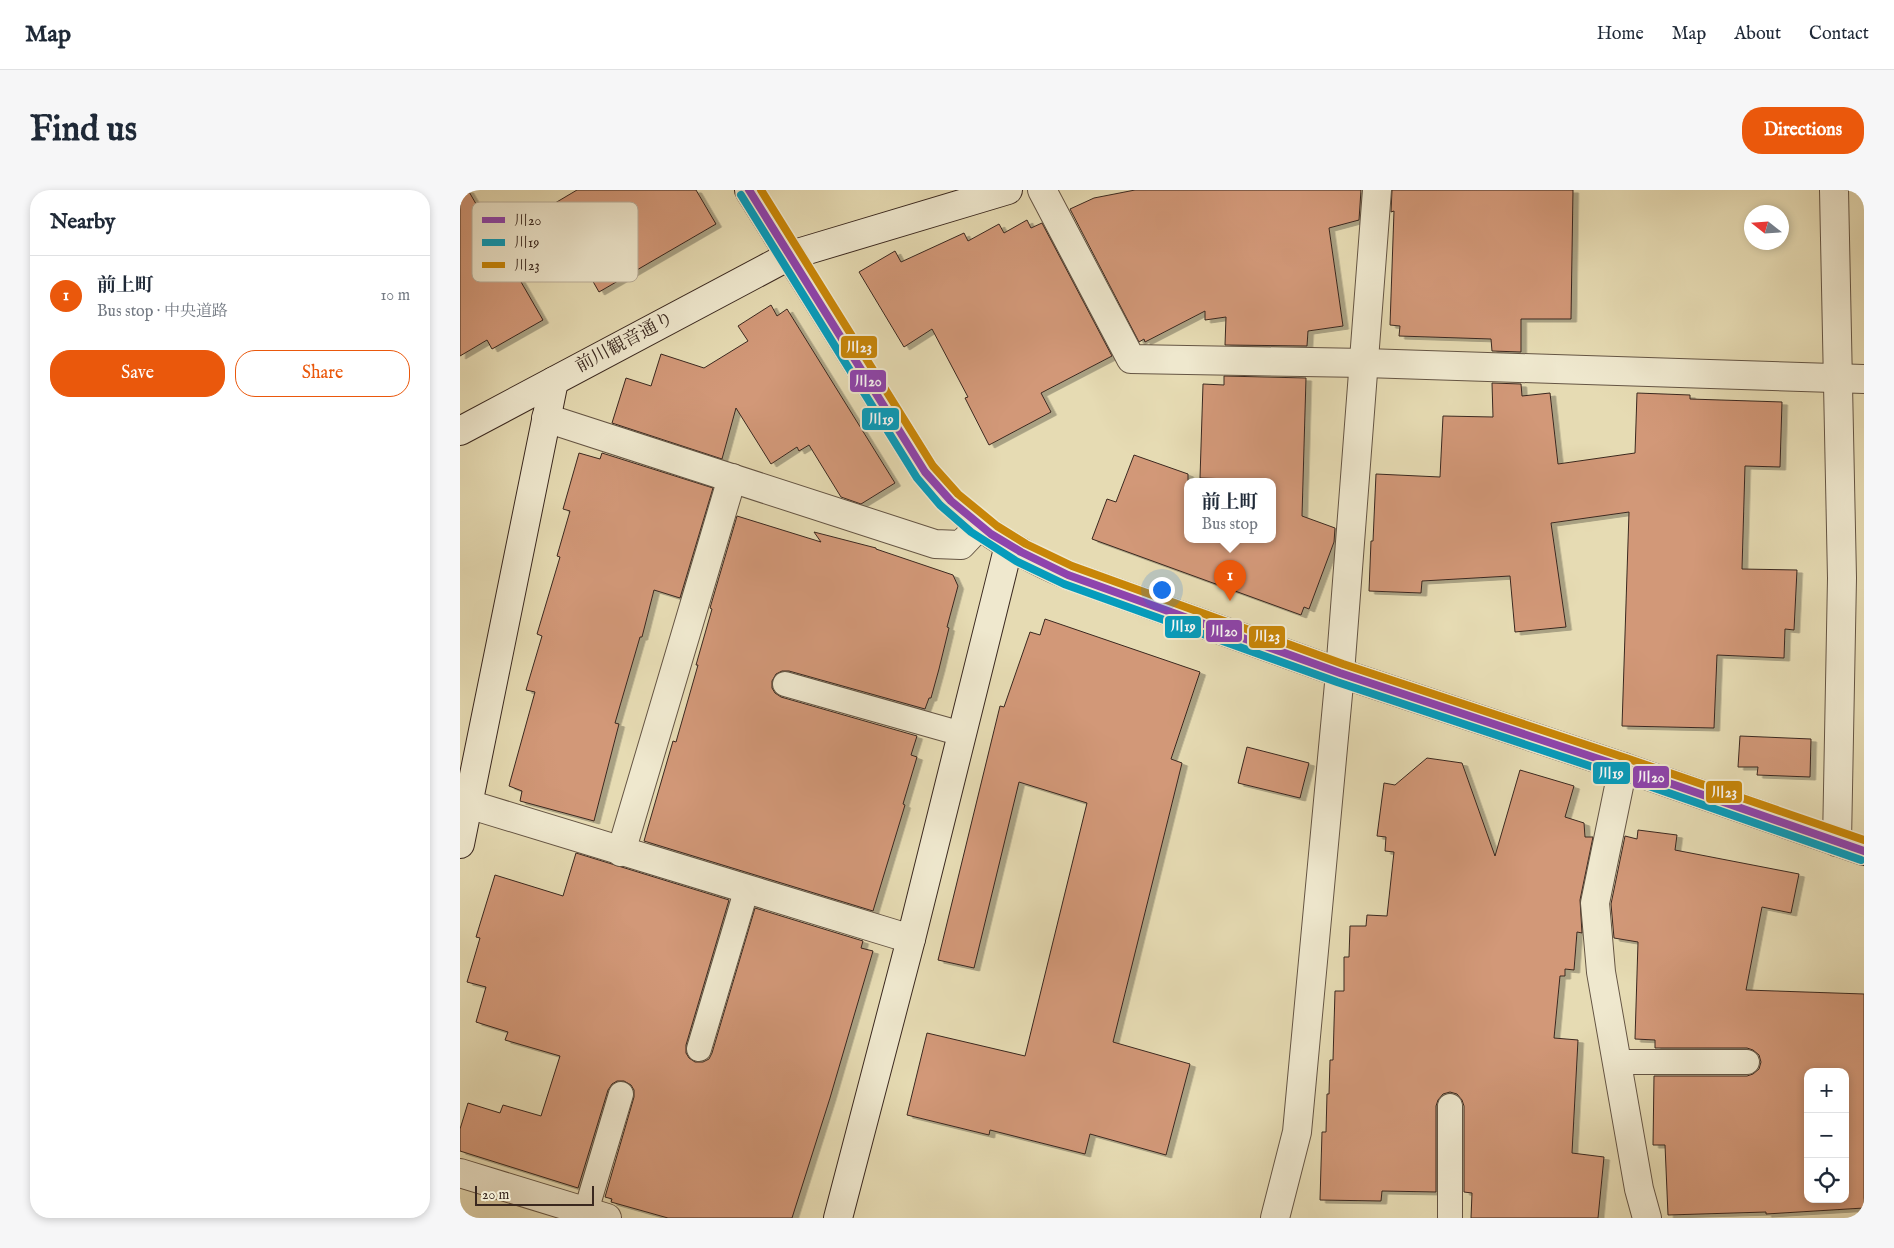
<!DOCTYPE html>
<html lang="en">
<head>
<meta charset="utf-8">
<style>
	:root { --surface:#fff; --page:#f6f6f7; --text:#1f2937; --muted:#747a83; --line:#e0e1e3; --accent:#ea580c }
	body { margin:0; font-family:"IM FELL English","Noto Serif JP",serif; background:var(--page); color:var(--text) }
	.controls { position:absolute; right:15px; bottom:15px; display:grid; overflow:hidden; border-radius:10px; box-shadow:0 2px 8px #0003 }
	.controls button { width:45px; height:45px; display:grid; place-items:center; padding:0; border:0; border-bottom:1px solid var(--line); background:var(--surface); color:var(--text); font:25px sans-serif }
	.compass { position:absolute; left:1284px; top:15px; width:45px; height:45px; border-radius:50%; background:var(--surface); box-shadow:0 2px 8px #0003; rotate:287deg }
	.scale { position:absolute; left:15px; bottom:12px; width:119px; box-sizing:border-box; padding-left:5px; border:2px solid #3a281f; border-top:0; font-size:14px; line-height:18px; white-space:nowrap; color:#3a281f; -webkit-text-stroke:4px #efe8ce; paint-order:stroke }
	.you { position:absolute; left:701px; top:399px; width:18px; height:18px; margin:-12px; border:4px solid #fff; border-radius:50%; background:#1a73e8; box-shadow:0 0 0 8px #1a73e833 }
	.badge { display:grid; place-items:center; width:32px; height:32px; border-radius:50%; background:var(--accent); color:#fff; font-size:16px; font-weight:700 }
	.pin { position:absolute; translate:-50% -41px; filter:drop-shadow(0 1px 2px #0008) }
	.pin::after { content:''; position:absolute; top:26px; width:18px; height:15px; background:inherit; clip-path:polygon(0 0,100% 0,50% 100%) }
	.popup { position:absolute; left:724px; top:288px; width:92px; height:65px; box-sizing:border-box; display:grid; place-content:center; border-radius:10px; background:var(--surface); filter:drop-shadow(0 1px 4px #0005); font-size:16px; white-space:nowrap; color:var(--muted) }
	.popup b { font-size:19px; color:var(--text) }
	.popup::after { content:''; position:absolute; left:50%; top:100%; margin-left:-10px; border:10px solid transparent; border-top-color:var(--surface) }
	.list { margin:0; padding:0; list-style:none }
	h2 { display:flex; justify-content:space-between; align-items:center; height:65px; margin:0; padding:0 20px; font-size:21px }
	h2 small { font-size:16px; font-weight:400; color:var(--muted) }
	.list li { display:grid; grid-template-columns:32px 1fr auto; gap:15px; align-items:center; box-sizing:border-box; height:80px; padding:0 20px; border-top:1px solid var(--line) }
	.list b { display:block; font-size:19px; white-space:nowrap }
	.list p { margin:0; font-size:16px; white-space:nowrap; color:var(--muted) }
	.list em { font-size:16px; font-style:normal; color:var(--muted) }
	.actions { display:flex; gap:10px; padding:15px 20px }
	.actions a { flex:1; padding:11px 0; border:1px solid var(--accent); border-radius:20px; text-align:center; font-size:18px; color:var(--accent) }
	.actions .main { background:var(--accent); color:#fff }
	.icon { flex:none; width:28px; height:28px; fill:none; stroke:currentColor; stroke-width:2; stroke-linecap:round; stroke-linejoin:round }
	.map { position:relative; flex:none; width:1404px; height:1028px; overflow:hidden; border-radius:20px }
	header { display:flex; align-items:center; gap:30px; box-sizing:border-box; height:70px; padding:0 25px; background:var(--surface); border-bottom:1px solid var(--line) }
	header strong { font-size:24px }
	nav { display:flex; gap:28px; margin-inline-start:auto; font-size:18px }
	.intro { display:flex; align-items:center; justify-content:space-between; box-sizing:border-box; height:120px; padding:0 30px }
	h1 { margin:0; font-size:35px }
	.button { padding:12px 22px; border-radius:20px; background:var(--accent); color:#fff; font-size:18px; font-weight:700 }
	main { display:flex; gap:30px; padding:0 30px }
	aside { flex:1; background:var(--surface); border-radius:20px; box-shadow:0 2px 8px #0003 }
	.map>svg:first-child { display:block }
</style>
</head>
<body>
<header>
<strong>Map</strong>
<nav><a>Home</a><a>Map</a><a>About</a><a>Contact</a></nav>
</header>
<div class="intro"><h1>Find us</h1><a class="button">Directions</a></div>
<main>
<aside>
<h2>Nearby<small></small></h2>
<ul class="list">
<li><span class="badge">1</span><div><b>前上町</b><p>Bus stop · 中央道路</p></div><em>10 m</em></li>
</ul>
<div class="actions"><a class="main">Save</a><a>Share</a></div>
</aside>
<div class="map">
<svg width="1404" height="1028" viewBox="0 0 1404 1028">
	<defs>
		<filter id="shadow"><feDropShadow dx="5.5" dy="3" stdDeviation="0" flood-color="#0004"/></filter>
	</defs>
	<rect width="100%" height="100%" fill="#e6dbb3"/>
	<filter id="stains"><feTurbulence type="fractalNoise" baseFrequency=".004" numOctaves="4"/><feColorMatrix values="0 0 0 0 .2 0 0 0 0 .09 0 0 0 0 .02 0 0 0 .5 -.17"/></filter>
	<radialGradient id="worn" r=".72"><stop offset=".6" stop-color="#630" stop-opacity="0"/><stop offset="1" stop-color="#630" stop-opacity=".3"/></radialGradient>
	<g fill="#d29878" stroke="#3a281f" fill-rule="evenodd" filter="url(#shadow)">
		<polygon points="0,0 8,0 83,130 32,159 27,150 0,166"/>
		<polygon points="117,0 236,0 256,34 139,102 90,16"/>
		<polygon points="675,0 901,0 899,30 869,38 883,136 848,141 847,156 765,155 766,127 745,130 745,121 685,152 684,149 679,152 610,19 634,8"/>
		<polygon points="932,0 1113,0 1111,129 1061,129 1061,162 1032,161 1031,149 939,146 940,136 930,135 934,21 931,22"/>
		<polygon points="567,30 571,38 582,33 652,166 581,203 591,222 529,255 505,208 508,207 472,139 444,157 399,82 435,61 441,72 504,43 508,51 539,34 544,43"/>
		<polygon points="311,115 317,126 327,119 435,293 401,314 381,307 349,255 339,261 337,257 311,274 276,218 262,269 152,233 166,188 191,196 201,164 244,178 288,151 278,136"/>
		<polygon points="764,186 846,188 842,326 875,338 874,352 849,419 844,417 841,425 632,349 647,309 656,312 674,265 728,284 728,350 812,350 812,292 804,292 804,290 740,288 743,194 764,195"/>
		<polygon points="1032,193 1061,194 1062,206 1090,203 1098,274 1175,263 1177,203 1230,205 1230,209 1322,212 1320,277 1285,276 1282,379 1337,380 1334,440 1325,439 1324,468 1257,465 1254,538 1162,536 1169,322 1091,333 1106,437 1055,442 1050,386 962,391 961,403 909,401 911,351 913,351 916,284 980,287 983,226 1033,227"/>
		<polygon points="119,263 140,269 142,263 253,298 220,408 194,400 182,447 180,447 155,533 159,534 134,631 60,611 62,601 49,596 75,502 66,500 82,446 77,444 100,367 97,366 110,321 103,319"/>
		<polygon points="277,326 361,352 354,342 416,358 416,359 493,385 498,396 487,437 489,438 479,479 471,508 469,508 465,519 329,481 322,481 316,484 312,491 312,498 315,503 321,507 457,546 451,565 457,567 443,614 445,615 413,721 184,651 213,551 216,552 238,475 236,475 252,419 250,418"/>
		<polygon points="585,429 740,482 711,569 722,573 653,852 730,874 706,965 630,944 625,964 530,940 529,945 447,925 467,843 565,866 627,613 559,592 514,778 478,770 540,516 544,517 570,442 580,445"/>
		<polygon points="1280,546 1351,549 1350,587 1297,585 1298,577 1278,577"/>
		<polygon points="787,557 849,573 840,608 778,593"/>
		<polygon points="967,568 1002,573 1035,666 1060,580 1114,596 1105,627 1124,633 1125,647 1133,647 1120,710 1122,743 1117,742 1114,780 1105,779 1105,786 1100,786 1094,848 1118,850 1112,963 1144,967 1138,1028 1011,1028 1012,1003 1004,1002 1004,916 1002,910 997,904 990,902 983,904 978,910 976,916 976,1002 922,1001 921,1011 860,1010 862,942 866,942 867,904 869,904 870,870 873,870 875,801 884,801 884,767 889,767 890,736 906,736 907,725 927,726 934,662 925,661 926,647 917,646 924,593 935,595"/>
		<path d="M1178 640 1217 645 1215 660 1339 684 1331 723 1302 717 1286 800 1404 804V1018L1306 1024V1022L1208 1025 1205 955H1193L1194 886H1287L1293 884 1299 879 1301 872 1299 865 1293 860 1287 858H1195V850L1175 849 1178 752 1154 748 1151 714 1165 646 1177 649ZM1348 882H1385V1009H1348Z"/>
		<polygon points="116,663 269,710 226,855 226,863 229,868 235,872 243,872 249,869 252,863 295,718 403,751 401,758 413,761 370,908 332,1028 208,1028 151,1012 152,1009 145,1007 174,907 174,900 171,895 164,891 157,891 152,894 148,900 118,998 0,961 0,939 8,913 40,923 43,915 81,926 100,866 45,850 48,842 16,832 26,797 7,792 20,748 16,747 35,685 103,706"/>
	</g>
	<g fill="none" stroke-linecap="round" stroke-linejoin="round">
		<g stroke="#655544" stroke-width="26">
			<g id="lane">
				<polyline points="325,494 502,544"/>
				<polyline points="239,859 287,698"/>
				<polyline points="1157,872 1287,872"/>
				<polyline points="126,1021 161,904"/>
				<polyline points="990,1028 990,916"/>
			</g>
		</g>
		<g stroke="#655544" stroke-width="30">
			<g id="street">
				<polyline points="582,0 671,169 905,173 1404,189"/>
				<polyline points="1374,0 1382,388 1377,652"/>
				<polyline points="86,228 475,354 501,355 519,336"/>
				<polyline points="1163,577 1135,713 1141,782 1179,999 1187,1028"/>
				<polyline points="8,614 451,749"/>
				<polyline points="161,662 272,288"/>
				<polyline points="0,983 147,1028"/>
				<polyline points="815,1028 837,942 880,483 917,0"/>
			</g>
		</g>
		<g stroke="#3a281f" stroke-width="30">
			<g id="secondary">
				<path d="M289 0 465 282C474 292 482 303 491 311 524 344 566 367 608 385L880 483 1163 577 1404 661"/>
				<polyline points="0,241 331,65 548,0"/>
				<polyline points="0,654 94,191"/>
				<polyline points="378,1028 451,749 549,355"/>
			</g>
		</g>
		<use href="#lane" stroke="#efe8ce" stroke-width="24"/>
		<use href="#street" stroke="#efe8ce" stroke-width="28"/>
		<use href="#secondary" stroke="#efe8ce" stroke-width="28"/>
		<g stroke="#efe8ce" stroke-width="11">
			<polyline id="bus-1" points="289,0 465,282 491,311 531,344 561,362 608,385 880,483 1163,577 1404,661"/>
		</g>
		<g stroke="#efe8ce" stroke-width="11">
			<polyline id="bus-2" points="281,5 457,288 480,315 511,342 556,371 604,394 877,492 1160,586 1401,670"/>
		</g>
		<g stroke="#efe8ce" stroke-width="11">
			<polyline id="bus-3" points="301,0 473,276 498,304 537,336 566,354 612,376 883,474 1166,568 1404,650"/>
		</g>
		<use href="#bus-1" stroke="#8e44ad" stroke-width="8"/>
		<use href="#bus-2" stroke="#069cbc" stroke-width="8"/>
		<use href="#bus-3" stroke="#c88608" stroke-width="8"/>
	</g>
	<g text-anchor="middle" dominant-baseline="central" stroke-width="4.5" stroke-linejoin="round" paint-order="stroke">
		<g font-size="18" fill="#3a281f" stroke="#efe8ce">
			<text transform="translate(165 153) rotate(-28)">前川観音通り</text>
		</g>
	</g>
	<rect x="12" y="12" width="166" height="80" rx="8" fill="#efe8ce" stroke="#b9ae9a" stroke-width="1"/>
	<rect x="22" y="27" width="23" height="6" fill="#8e44ad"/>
	<rect x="22" y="49" width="23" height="7" fill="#069cbc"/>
	<rect x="22" y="72" width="23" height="6" fill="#c88608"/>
	<g font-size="14" fill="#3a281f">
		<text x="54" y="35">川20</text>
		<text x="54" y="57">川19</text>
		<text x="54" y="80">川23</text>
	</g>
	<g stroke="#efe8ce" stroke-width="2">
		<rect x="380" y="145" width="38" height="24" rx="5" fill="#c88608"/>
		<rect x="389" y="179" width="38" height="24" rx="5" fill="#8e44ad"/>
		<rect x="401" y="217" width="39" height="24" rx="5" fill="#069cbc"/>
		<rect x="704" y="425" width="38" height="24" rx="5" fill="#069cbc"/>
		<rect x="745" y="429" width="38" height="24" rx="5" fill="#8e44ad"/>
		<rect x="788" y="435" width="38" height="24" rx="5" fill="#c88608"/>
		<rect x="1132" y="571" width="39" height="24" rx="5" fill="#069cbc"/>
		<rect x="1172" y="575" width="38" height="24" rx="5" fill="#8e44ad"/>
		<rect x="1245" y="590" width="38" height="24" rx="5" fill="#c88608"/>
	</g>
	<g font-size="14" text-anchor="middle" font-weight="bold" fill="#fff">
		<text x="399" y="162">川23</text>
		<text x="408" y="196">川20</text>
		<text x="421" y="234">川19</text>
		<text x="723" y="441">川19</text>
		<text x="764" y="446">川20</text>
		<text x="807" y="451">川23</text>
		<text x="1151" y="588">川19</text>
		<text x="1191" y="592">川20</text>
		<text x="1264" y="607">川23</text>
	</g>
	<rect width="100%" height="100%" filter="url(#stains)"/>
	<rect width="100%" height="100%" fill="url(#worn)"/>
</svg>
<div class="controls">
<button>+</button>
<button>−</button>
<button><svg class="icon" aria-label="locate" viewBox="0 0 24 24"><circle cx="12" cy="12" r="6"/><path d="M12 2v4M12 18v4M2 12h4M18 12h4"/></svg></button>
</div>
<svg class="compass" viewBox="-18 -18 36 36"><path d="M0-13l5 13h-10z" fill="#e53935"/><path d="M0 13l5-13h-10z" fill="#747a83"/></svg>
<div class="scale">20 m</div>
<div class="you"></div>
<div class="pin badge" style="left:770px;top:411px">1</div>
<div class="popup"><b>前上町</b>Bus stop</div>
</div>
</main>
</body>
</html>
